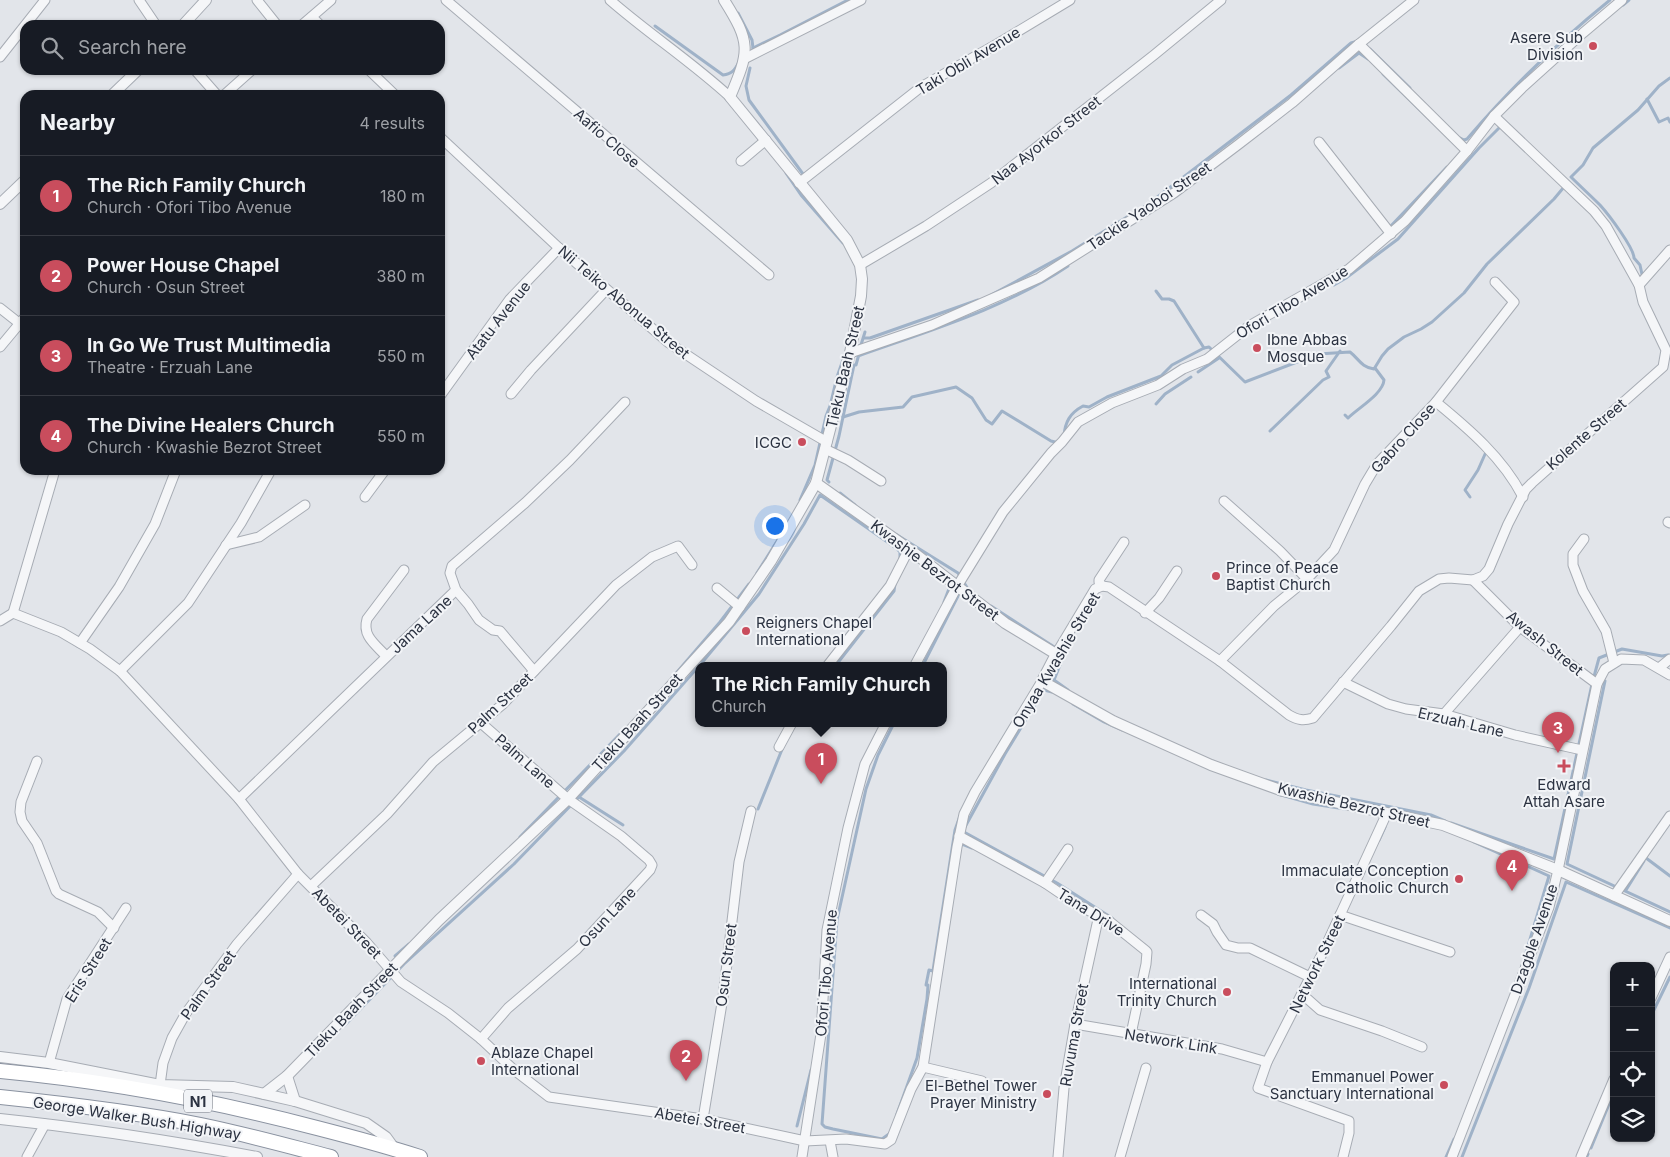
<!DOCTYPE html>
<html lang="en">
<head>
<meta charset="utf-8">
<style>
	:root { --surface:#171b24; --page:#20242c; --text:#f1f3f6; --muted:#9ea1a6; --line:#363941; --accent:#c94d5d }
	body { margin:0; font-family:Inter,sans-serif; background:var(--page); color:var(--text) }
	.controls { position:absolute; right:15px; bottom:15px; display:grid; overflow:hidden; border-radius:10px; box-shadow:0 1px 4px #0004 }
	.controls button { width:45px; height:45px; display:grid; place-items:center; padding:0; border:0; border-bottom:1px solid var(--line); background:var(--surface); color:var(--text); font:25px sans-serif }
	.you { position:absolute; left:774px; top:525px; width:18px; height:18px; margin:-12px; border:4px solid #fff; border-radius:50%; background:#1a73e8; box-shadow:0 0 0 8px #1a73e833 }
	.badge { display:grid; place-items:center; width:32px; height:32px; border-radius:50%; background:var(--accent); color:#fff; font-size:16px; font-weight:700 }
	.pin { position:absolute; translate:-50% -41px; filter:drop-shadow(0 1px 2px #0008) }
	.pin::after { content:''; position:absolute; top:26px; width:18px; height:15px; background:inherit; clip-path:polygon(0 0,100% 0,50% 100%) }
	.popup { position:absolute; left:695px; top:662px; width:252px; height:65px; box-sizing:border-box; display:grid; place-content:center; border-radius:10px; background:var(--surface); filter:drop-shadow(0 1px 4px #0005); font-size:16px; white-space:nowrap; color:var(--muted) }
	.popup b { font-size:19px; color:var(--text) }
	.popup::after { content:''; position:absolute; left:50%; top:100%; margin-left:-10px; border:10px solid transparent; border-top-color:var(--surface) }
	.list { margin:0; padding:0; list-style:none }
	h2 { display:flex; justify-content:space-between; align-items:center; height:65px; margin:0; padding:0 20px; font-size:21px }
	h2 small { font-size:16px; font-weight:400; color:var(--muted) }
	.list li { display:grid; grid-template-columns:32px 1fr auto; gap:15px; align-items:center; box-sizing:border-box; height:80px; padding:0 20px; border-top:1px solid var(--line) }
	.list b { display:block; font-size:19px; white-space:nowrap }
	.list p { margin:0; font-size:16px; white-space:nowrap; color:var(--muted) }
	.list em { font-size:16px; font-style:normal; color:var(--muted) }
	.icon { flex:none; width:28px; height:28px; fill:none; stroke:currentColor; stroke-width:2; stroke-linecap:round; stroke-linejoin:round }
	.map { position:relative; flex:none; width:1670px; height:1157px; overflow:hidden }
	.search { position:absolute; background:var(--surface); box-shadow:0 1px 4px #0004; left:20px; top:20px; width:425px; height:55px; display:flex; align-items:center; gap:12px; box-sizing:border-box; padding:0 18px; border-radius:15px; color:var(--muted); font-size:19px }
	.panel { position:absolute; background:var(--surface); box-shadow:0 1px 4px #0004; left:20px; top:90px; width:425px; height:385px; border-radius:15px }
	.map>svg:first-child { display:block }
</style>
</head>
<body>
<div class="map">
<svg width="1670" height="1157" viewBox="0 0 1670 1157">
	<rect width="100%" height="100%" fill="#e2e5ea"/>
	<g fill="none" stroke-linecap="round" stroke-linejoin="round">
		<g stroke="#9fb2c8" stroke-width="3">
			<polyline points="1623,5 1629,0"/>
			<polyline points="738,13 752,40 753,48"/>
			<path d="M655 26 723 75C732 74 735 70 739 62"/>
			<polyline points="753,48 780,35 848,0"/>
			<polyline points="1370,49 1410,88"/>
			<polyline points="750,68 746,86 749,100 803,174"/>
			<polyline points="1339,68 1359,53 1368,59"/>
			<polyline points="1383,74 1450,139"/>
			<polyline points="1647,99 1659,122 1668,118 1670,122"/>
			<path d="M1458 137 1464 140 1467 139C1510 89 1558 42 1610 0"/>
			<polyline points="786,173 801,195 843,243"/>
			<polyline points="1143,208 1291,95 1351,43 1358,41"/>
			<polyline points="1388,229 1447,167"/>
			<path d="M1643 279 1640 265 1634 258C1634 248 1609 215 1600 205 1591 196 1581 187 1571 177L1583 165 1593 148 1638 110 1659 86 1670 78"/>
			<polyline points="1334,285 1346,278 1398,239 1479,148 1501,126"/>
			<polyline points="1156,291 1162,299 1169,299 1174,301 1204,348"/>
			<polyline points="991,295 1072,251 1135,212"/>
			<polyline points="864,338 870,338 978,300"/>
			<polyline points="860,348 865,332"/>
			<path d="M858 356C928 331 1006 308 1068 266"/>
			<polyline points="1198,372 1219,358"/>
			<polyline points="1156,404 1165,394 1191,377"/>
			<path d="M1345 415 1348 418C1358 408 1383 394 1384 380L1375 368"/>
			<polyline points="843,417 859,412 903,407 912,397 956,387 972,398 986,420 992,424 1002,411 1051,441 1059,443"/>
			<polyline points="1270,431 1323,380 1329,377 1326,371 1340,351"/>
			<path d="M1064 436C1065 422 1070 413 1083 406L1089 407 1107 397 1161 376 1172 365 1204 348 1209 347 1245 382 1318 354 1350 352C1359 359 1361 367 1374 369L1382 356 1388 349 1404 337 1421 329 1432 322 1464 293 1487 264 1554 199 1564 187"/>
			<polyline points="829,482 827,480 839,436 854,365 856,365 859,354"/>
			<polyline points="840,493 855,505"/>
			<polyline points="1470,497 1465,490 1478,470 1486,452"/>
			<polyline points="800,500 815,465 826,416 830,406 837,377 845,354"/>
			<polyline points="897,535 958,573 968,589"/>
			<polyline points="757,573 779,538"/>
			<polyline points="944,602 950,586"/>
			<polyline points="991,606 1059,650 1062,654 1062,660 1054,680 1068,690"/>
			<polyline points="700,665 759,594 804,524 820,495 896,548 900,552 900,559"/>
			<polyline points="836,665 894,591 895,584"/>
			<polyline points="923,665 959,594"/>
			<polyline points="672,678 720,622 749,584"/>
			<polyline points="1605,681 1567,864 1670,912"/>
			<polyline points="1073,704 1104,722 1122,730"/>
			<polyline points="1266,780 1306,790 1431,815 1445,821"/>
			<polyline points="1278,794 1313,804 1345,809"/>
			<polyline points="579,797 623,825"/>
			<polyline points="758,809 783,747"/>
			<polyline points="1451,823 1554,859 1592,684 1599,658 1622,649 1662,656 1668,655"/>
			<polyline points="965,827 1005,754 1044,690 1052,692"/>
			<polyline points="964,832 1057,883 1112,918"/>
			<polyline points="520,837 620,734"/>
			<polyline points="1379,840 1385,827"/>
			<polyline points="1474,842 1549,876 1522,966"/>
			<polyline points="962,844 972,848"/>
			<polyline points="1646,858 1670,876"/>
			<polyline points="1626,890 1644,861"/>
			<polyline points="395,956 409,944"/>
			<polyline points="1651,1016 1670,977"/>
			<polyline points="344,1026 404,964 514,864 579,797 624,751 698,667"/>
			<polyline points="1610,1079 1614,1070"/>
			<polyline points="897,1114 917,1058 927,999 928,985 926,985 929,970 933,971 934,964 955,830 960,816"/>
			<polyline points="797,1126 811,1070"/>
			<polyline points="889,1134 882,1139 833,1129 825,1127 822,1124 837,920 866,789 878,755 894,723"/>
			<polyline points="1591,1148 1614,1092"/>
			<polyline points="1587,1156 1588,1154"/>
			<polyline points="1446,1157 1454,1139"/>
			<polyline points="1462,1157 1529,988 1566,882 1670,928"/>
		</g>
		<g stroke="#a7acb4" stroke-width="11">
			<g id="minor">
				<polyline points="139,0 156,25"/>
				<polyline points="257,0 277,25"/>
				<polyline points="446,0 769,275"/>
				<path d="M610 0C649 34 692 62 730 97"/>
				<polyline points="312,17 320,25"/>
				<polyline points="302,25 331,0"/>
				<polyline points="1359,44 1467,151"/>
				<polyline points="0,57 45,0"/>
				<polyline points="744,59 861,0"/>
				<polyline points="195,70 217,95"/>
				<polyline points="369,70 395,95"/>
				<polyline points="224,95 252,70"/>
				<polyline points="440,137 559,248 669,343 756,401 827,442"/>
				<polyline points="1319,142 1391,234"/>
				<polyline points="741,161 766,140"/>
				<polyline points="799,183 921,87 997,44 1070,0"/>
				<polyline points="860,265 926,226 991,183 1154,55 1221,0"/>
				<polyline points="1639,285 1670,250"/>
				<polyline points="0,308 19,323"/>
				<polyline points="0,347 25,317"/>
				<polyline points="850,353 932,325 1039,278 1174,193 1239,144 1292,103 1359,44 1414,0"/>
				<polyline points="511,394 531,370 606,290"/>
				<polyline points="440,396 510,299 559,248"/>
				<path d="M1436 402C1469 429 1503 458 1523 497"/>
				<polyline points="825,449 848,460 881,481"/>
				<polyline points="365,497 385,470"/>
				<polyline points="1224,501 1280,551 1307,579"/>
				<polyline points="1668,522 1670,523"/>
				<polyline points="1584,539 1573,554 1573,565 1583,591 1606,631 1614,663"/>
				<polyline points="226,545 259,537 305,505"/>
				<polyline points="1473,580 1520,627 1597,684"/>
				<polyline points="1102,586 1099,582 1099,580 1124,542"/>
				<polyline points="717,588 740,607"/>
				<polyline points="13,613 61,632 90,649 120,671 239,799 298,874 367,943 401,982 448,1013 481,1039 514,1070 549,1097 703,1119 805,1141 846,1139 885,1144 891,1140 911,1089 923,1067 957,847 964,814 975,792 1042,681"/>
				<polyline points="13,613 55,470"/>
				<polyline points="1145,613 1159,598 1177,571"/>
				<polyline points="0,621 13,613"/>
				<polyline points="80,643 119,587 155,524 176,470"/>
				<path d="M1056 654 1095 589 1102 586 1109 587 1220 661 1289 715C1298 720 1303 721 1313 718L1391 626 1419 591 1439 579 1449 578 1473 580 1483 576 1489 569 1508 524 1526 489 1532 483 1663 367 1666 350 1643 302 1639 285 1606 226 1594 211 1494 116"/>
				<path d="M386 656C375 644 362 636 367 619L404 570"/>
				<polyline points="1220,661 1274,606 1307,579 1334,550 1365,484 1377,464 1436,402 1514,302 1495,282"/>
				<polyline points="828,665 890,586 909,549"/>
				<polyline points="915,665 958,585 1003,512 1051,453 1062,442 1078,422 1112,403 1158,385 1183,369 1207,359 1249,326 1349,269 1405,221 1467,151 1494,116 1522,88 1583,33 1622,0"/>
				<polyline points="1659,668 1670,659"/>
				<polyline points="120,671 188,603 241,523 271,470"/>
				<polyline points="534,671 500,631 493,630 479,620 468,604 456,590 450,573 452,566 525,503 570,460 625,402"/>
				<polyline points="1343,682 1388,704 1406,709 1444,714 1515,735 1582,750"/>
				<polyline points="1444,714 1520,627"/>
				<polyline points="481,723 568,799 621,836 649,860 652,865 650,870 577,949 508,1008 481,1039"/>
				<polyline points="779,747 792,723"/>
				<polyline points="37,761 21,802 20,812 22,821 37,843 56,891 59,894 98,912 114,928"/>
				<polyline points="239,799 456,590"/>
				<polyline points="959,836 1045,883 1076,904 1109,921 1145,950 1147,952 1146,964 1131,1034"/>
				<polyline points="1045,883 1068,849"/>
				<polyline points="311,886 387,814 433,762 503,704 616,585 652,557 678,546 692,565"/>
				<polyline points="1614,896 1670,816"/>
				<polyline points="1201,915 1213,924 1217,932 1226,945 1238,948 1250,948 1310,977"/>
				<polyline points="1340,915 1450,952"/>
				<polyline points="1302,994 1320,1010 1382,1031 1422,1047"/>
				<polyline points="1651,998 1670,957"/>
				<polyline points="1075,1024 1222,1049 1267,1062"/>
				<polyline points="49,1063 67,999 126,908"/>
				<polyline points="923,1067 982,1081"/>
				<polyline points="160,1085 163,1063 172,1038 186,1013 237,944 298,874"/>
				<polyline points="703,1119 723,997 739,862 751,811"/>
				<polyline points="830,1141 833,1157"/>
				<polyline points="27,1157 45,1124"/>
				<polyline points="802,1157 821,1034 827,930 848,828 865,764 886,723"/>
				<polyline points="1058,1157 1064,1088 1075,1024 1099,915"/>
				<polyline points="1120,1157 1146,1068"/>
				<polyline points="1343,1157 1349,1133 1349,1121 1258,1088 1267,1062 1323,952 1387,813"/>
				<polyline points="1452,1157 1549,907 1558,870 1597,684 1605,669 1621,659 1644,660 1670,675"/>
				<polyline points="1581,1157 1614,1079"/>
			</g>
		</g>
		<g stroke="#a7acb4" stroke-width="12">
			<g id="tertiary">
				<polyline points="183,25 206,0"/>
				<polyline points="112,95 138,70"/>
				<polyline points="0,204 25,180"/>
				<polyline points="816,483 909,549 1005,623 1056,654 1042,681 1113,721 1211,765 1283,791 1443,825 1558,870 1670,921"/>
				<polyline points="0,1057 49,1063 160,1085 233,1087 295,1101 366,1123 386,1137 394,1148"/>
				<polyline points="287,1076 295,1101"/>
				<path d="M264 1094 287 1076 439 920 568 799 729 622 771 561 816 483 850 353 861 296 862 279 860 265 847 240 730 97C750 50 751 43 724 0"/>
				<path d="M0 1119C86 1128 172 1141 257 1157"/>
			</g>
		</g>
		<g stroke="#8a92a0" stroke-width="16">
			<g id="trunk">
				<path d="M0 1071C107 1081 214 1101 317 1128 352 1137 386 1146 420 1157"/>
				<path d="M0 1097C67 1104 135 1112 201 1125 245 1134 288 1146 331 1157"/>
			</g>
		</g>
		<use href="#minor" stroke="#f5f6f8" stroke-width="9"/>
		<use href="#tertiary" stroke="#f5f6f8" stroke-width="10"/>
		<use href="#trunk" stroke="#fff" stroke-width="14"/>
	</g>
	<g fill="#c94d5d" stroke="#f2f4f7" stroke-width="2">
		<circle cx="1593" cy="46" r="5"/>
		<circle cx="1257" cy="348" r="5"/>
		<circle cx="802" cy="442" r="5"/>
		<circle cx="1216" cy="576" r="5"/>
		<circle cx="746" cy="631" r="5"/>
		<path d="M1561.5 758.5h5v5h5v5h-5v5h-5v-5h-5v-5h5z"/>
		<circle cx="1459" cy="879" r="5"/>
		<circle cx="1227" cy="992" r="5"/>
		<circle cx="481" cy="1061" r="5"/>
		<circle cx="1444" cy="1085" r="5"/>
		<circle cx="1047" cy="1094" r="5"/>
	</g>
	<g text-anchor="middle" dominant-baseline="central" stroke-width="4" stroke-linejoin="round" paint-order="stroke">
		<rect fill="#f2f4f7" stroke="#676c78" stroke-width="1" x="184" y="1089.5" width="28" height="23" rx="4"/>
		<g font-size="14" font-weight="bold" fill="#2b3241">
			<text x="198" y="1101">N1</text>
		</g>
		<g font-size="15" fill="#2b3241" stroke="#f2f4f7" text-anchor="end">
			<text x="1583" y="37">Asere Sub<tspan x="1583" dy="17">Division</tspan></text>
			<text x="1267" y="339" text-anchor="start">Ibne Abbas<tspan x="1267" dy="17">Mosque</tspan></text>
			<text x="792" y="442">ICGC</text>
			<text x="1226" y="567" text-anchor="start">Prince of Peace<tspan x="1226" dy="17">Baptist Church</tspan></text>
			<text x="756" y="622" text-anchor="start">Reigners Chapel<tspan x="756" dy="17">International</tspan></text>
			<text x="1564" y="784" text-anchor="middle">Edward<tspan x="1564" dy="17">Attah Asare</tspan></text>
			<text x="1449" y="870">Immaculate Conception<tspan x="1449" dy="17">Catholic Church</tspan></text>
			<text x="1217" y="983">International<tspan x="1217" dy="17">Trinity Church</tspan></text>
			<text x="491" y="1052" text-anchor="start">Ablaze Chapel<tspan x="491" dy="17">International</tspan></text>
			<text x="1434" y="1076">Emmanuel Power<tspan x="1434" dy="17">Sanctuary International</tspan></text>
			<text x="1037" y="1085">El-Bethel Tower<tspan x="1037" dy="17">Prayer Ministry</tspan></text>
		</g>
		<g font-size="15" fill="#2b3241" stroke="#f2f4f7">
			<text transform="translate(968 61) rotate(-31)">Taki Obli Avenue</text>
			<text transform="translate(607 138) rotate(41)">Aafio Close</text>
			<text transform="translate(1046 140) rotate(-38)">Naa Ayorkor Street</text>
			<text transform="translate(1149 206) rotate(-34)">Tackie Yaoboi Street</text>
			<text transform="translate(624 302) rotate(40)">Nii Teiko Abonua Street</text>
			<text transform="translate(1292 302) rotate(-31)">Ofori Tibo Avenue</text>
			<text transform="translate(498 320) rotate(-52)">Atatu Avenue</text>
			<text transform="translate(845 367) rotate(-77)">Tieku Baah Street</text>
			<text transform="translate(1586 434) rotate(-41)">Kolente Street</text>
			<text transform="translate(1403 438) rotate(-48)">Gabro Close</text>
			<text transform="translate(935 570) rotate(37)">Kwashie Bezrot Street</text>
			<text transform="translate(421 624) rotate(-43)">Jama Lane</text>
			<text transform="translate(1545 643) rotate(39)">Awash Street</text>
			<text transform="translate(1056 660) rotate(-59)">Onyaa Kwashie Street</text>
			<text transform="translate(500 703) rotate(-43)">Palm Street</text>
			<text transform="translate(637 722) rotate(-48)">Tieku Baah Street</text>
			<text transform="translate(1461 722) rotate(13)">Erzuah Lane</text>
			<text transform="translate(525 761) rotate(41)">Palm Lane</text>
			<text transform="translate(1354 805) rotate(13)">Kwashie Bezrot Street</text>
			<text transform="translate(1091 912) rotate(32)">Tana Drive</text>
			<text transform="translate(607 917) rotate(-47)">Osun Lane</text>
			<text transform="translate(347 923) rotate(46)">Abetei Street</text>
			<text transform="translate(1534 939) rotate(-71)">Dzagble Avenue</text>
			<text transform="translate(1317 964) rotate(-64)">Network Street</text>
			<text transform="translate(726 965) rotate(-83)">Osun Street</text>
			<text transform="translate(88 970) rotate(-58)">Eris Street</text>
			<text transform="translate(826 973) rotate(-85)">Ofori Tibo Avenue</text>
			<text transform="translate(208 985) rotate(-54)">Palm Street</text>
			<text transform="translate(351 1010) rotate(-46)">Tieku Baah Street</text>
			<text transform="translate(1074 1035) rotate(-80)">Ruvuma Street</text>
			<text transform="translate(1171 1041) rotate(9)">Network Link</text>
			<text transform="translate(137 1118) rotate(9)">George Walker Bush Highway</text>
			<text transform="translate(700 1120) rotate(10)">Abetei Street</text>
		</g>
	</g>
</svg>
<div class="controls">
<button>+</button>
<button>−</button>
<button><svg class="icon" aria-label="locate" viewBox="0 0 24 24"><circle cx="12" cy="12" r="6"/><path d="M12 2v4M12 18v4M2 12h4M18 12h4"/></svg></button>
<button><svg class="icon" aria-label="layers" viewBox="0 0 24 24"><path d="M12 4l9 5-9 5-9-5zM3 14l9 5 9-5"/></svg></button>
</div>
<div class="you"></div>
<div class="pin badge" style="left:821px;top:784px">1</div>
<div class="popup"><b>The Rich Family Church</b>Church</div>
<div class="pin badge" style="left:686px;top:1081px">2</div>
<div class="pin badge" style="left:1558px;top:753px">3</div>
<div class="pin badge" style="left:1512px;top:891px">4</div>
<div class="search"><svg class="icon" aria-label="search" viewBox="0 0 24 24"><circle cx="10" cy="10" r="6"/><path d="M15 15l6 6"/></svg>Search here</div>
<section class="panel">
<h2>Nearby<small>4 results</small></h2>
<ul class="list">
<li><span class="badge">1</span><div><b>The Rich Family Church</b><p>Church · Ofori Tibo Avenue</p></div><em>180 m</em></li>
<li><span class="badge">2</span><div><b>Power House Chapel</b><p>Church · Osun Street</p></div><em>380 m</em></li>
<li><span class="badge">3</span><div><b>In Go We Trust Multimedia</b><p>Theatre · Erzuah Lane</p></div><em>550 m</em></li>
<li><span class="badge">4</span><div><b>The Divine Healers Church</b><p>Church · Kwashie Bezrot Street</p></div><em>550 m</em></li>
</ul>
</section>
</div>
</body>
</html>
